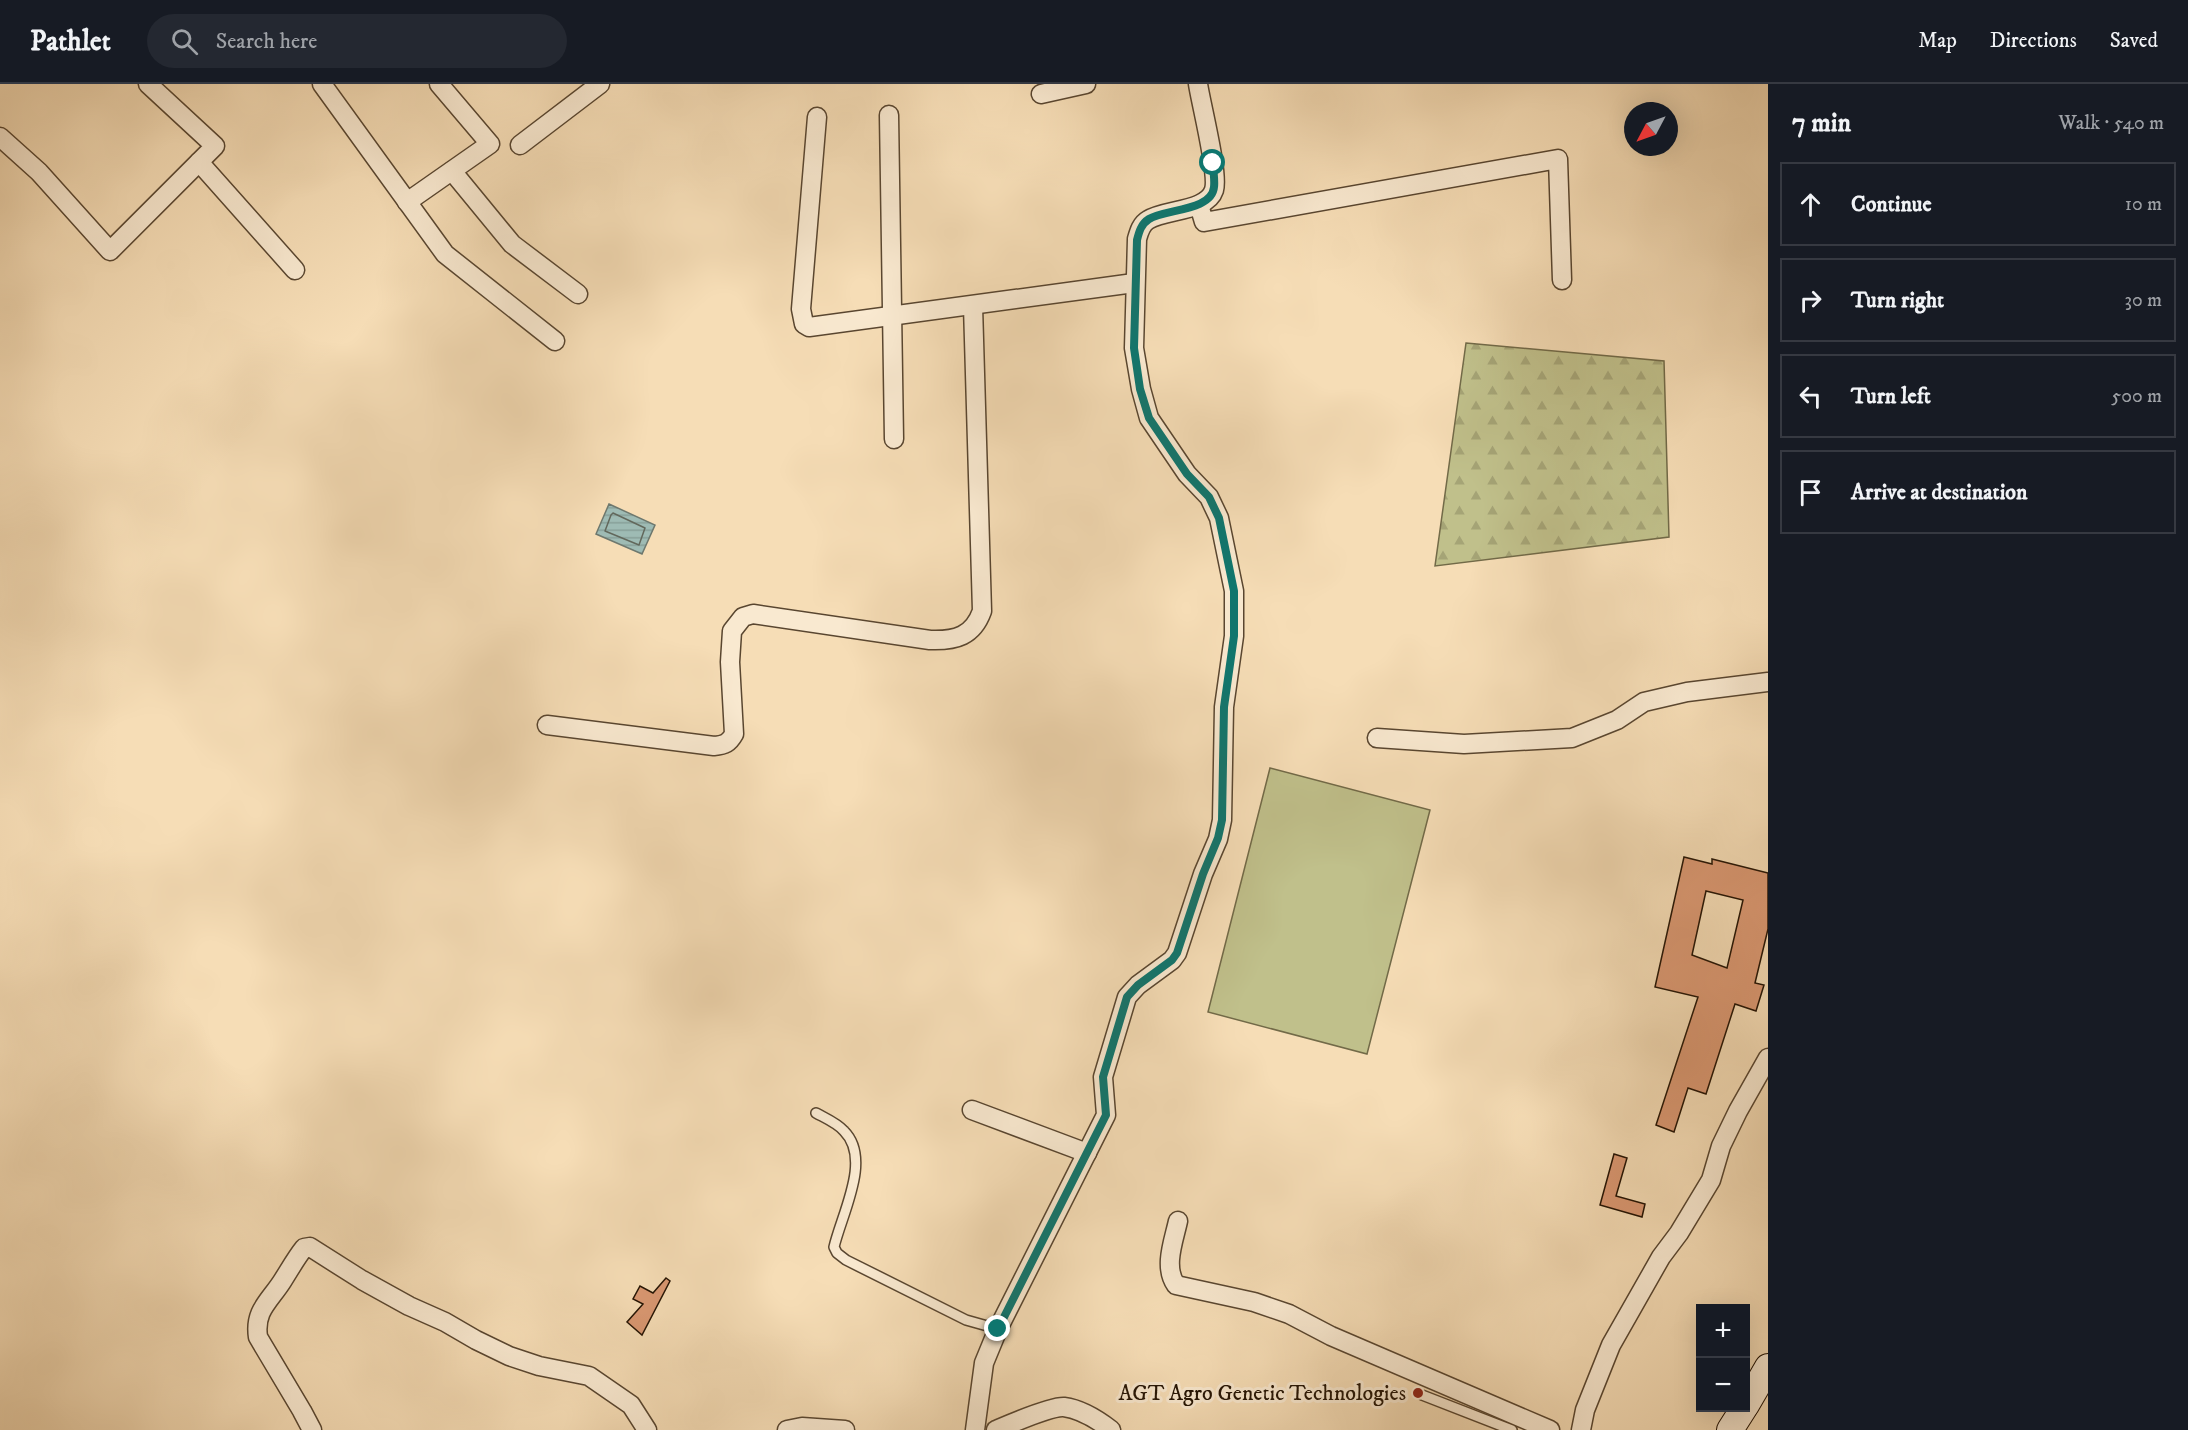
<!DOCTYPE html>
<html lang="en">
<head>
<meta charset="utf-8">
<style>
	:root { --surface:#171b24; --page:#242831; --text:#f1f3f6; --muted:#9ea1a6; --line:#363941 }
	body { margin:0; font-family:"IM FELL DW Pica",serif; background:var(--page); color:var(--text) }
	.controls { position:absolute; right:18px; bottom:18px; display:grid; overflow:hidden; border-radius:0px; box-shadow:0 6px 24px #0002 }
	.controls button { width:54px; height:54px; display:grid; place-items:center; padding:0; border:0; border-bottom:2px solid var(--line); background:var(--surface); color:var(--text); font:30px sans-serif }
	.compass { position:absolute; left:1624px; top:18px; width:54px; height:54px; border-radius:50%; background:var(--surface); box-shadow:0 6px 24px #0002; rotate:229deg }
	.stop { position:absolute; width:18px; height:18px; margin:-14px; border:4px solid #0f766e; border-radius:50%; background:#fff }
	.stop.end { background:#0f766e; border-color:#fff; box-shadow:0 2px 6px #0008 }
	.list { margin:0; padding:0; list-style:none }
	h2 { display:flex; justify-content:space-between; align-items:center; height:78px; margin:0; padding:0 24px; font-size:26px }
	h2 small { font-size:20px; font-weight:400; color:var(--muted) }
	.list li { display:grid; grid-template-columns:39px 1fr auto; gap:18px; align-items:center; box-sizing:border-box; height:84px; margin:0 12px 12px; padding:0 12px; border:2px solid var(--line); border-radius:0px }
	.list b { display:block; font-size:22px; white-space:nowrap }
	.list em { font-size:20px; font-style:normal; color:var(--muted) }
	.icon { flex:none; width:33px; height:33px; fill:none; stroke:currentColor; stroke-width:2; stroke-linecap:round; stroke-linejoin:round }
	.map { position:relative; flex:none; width:1768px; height:1346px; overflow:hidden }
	header { display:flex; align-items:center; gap:36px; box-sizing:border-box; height:84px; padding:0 30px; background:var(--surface); border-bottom:2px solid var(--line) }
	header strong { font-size:28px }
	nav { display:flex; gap:33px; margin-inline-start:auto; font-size:21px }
	.search { width:420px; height:54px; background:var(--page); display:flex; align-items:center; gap:15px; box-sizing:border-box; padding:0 21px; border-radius:33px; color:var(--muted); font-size:22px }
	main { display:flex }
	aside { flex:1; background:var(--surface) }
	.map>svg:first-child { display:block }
</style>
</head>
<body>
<header>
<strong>Pathlet</strong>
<div class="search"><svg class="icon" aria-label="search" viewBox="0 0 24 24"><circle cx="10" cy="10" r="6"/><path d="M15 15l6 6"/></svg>Search here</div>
<nav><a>Map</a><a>Directions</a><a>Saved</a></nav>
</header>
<main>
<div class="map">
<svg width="1768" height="1346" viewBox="0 0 1768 1346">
	<defs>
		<pattern id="forest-firs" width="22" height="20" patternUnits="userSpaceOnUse" patternTransform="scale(1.5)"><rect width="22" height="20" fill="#c0c08b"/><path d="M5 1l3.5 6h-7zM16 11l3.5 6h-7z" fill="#a5a476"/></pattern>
		<pattern id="water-rules" width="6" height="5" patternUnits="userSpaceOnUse" patternTransform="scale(1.5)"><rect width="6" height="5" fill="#9ebbb4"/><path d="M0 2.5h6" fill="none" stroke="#88a099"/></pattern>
	</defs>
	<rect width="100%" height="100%" fill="#f6ddb6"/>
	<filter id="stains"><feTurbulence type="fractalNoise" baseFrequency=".00333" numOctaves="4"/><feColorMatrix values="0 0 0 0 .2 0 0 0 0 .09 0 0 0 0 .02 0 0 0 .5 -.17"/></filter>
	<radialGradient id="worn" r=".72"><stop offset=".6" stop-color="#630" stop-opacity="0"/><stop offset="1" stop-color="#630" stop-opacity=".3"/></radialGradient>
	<polygon fill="url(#forest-firs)" stroke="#726a48" stroke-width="1.5" points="1466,259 1664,277 1669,453 1435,482"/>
	<polygon fill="#c0c08b" stroke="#726a48" stroke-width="1.5" points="1270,684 1430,726 1367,970 1208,928"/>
	<polygon fill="url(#water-rules)" stroke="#6e786e" stroke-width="1.5" points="609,420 655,441 642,470 596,450"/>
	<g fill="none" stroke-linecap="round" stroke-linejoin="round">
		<polygon stroke="#62685c" stroke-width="1.5" points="613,429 645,444 639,461 605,447 611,431"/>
	</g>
	<g fill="#da9872" stroke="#251404" stroke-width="1.5" fill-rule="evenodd">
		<path d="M1684 773 1712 780V775L1768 789V845L1755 899 1764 901 1756 927 1735 920 1706 1010 1688 1004 1674 1048 1656 1041 1698 913 1655 903ZM1706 807 1743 816 1727 884 1692 871Z"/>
		<polygon points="1614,1070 1627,1074 1616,1112 1645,1120 1642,1133 1600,1121"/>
		<polygon points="666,1194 670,1197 642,1251 627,1238 643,1220 633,1215 640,1202 653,1209"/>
	</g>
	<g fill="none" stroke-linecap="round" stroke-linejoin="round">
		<g stroke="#594630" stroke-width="12">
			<g id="service">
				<path d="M816 1029C825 1034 837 1039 844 1047 872 1075 842 1129 834 1163L837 1169 846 1176 966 1236 998 1245"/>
				<polyline points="1422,1311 1512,1346"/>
			</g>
		</g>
		<g stroke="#594630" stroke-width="21">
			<g id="minor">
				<polyline points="322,0 445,170 555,257"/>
				<polyline points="1041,10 1086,0"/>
				<polyline points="889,31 894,355"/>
				<polyline points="817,33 801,225 804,240 809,243 1134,199"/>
				<polyline points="0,53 39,88 110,167 215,62 148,0"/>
				<polyline points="520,61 600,0"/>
				<polyline points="199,78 295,186"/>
				<polyline points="452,87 512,160 578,210"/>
				<polyline points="407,118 490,60 439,0"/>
				<polyline points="1199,121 1204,138 1558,75 1562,196"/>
				<path d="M547 641 714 662C725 661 729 659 734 650L730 578 732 547 743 533 753 530 930 556C956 557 973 552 982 527L973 222"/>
				<polyline points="1377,654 1464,660 1572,654 1617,636 1644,618 1687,608 1768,598"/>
				<polyline points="972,1026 1087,1069"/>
				<path d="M1178 1137C1174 1156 1163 1183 1176 1201L1254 1218 1289 1230 1331 1252 1550 1346"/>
				<path d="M312 1346 302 1327 258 1253C254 1226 270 1217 283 1196 290 1185 296 1174 304 1164L310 1163 362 1196 409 1222 445 1238 476 1256 509 1272 539 1282 589 1292 631 1321 647 1346"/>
				<polyline points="787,1346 802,1343 845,1346"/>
				<path d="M975 1346 984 1279 998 1245 1106 1031 1103 993 1127 913 1138 901 1172 876 1177 869 1203 790 1218 755 1222 736 1224 623 1234 552V507L1219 434 1209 413 1187 390 1149 334 1141 305 1134 264 1137 155C1139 148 1141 140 1148 136 1165 125 1207 128 1214 106 1219 90 1201 20 1198 0"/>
				<path d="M996 1346C1010 1340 1051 1322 1064 1323 1080 1325 1098 1336 1111 1346"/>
				<polyline points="1581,1346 1585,1326 1611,1261 1661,1173 1679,1149 1711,1096 1721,1062 1738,1027 1768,974"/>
			</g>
		</g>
		<g stroke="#251404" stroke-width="28">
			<g id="secondary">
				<polyline points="1746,1321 1768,1283"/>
				<polyline points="1730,1346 1744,1324"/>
			</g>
		</g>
		<use href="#service" stroke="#f9e9d0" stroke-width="9"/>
		<use href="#minor" stroke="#f9e9d0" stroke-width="18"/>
		<use href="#secondary" stroke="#f9e9d0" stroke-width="26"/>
	</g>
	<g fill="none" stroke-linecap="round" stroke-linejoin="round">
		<path stroke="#0f766e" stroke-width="8" d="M998 1245 1106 1031 1103 993 1127 913 1138 901 1172 876 1177 869 1203 790 1218 754 1222 736 1224 623 1234 552V507L1219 434 1209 413 1187 390 1149 334 1140 305 1134 264 1137 156C1139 148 1141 140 1149 135 1165 125 1212 127 1214 103 1215 96 1213 87 1213 79"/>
	</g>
	<circle fill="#8f2418" stroke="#f9e9d0" stroke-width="2" cx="1418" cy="1309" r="6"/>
	<g text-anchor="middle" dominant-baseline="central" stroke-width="6" stroke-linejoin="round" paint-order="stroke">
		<g font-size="22" fill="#251404" stroke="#f9e9d0" text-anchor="end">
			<text x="1406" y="1309">AGT Agro Genetic Technologies</text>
		</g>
	</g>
	<rect width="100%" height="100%" filter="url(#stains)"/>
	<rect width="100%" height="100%" fill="url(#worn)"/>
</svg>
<div class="controls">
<button>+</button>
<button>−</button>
</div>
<svg class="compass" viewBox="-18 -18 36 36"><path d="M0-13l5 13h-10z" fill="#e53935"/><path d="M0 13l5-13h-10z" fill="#9ea1a6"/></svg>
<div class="stop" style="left:1213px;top:79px"></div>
<div class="stop end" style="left:998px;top:1245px"></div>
</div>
<aside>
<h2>7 min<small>Walk · 540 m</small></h2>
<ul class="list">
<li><svg class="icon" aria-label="ahead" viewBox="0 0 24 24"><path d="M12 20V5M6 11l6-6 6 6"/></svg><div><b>Continue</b></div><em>10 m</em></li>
<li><svg class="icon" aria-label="right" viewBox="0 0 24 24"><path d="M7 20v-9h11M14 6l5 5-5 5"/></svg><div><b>Turn right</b></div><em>30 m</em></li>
<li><svg class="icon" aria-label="left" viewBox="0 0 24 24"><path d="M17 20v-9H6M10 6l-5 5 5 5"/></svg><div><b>Turn left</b></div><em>500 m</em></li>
<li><svg class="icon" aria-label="arrive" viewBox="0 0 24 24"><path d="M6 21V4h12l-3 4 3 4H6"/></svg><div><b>Arrive at destination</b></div></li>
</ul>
</aside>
</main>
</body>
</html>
